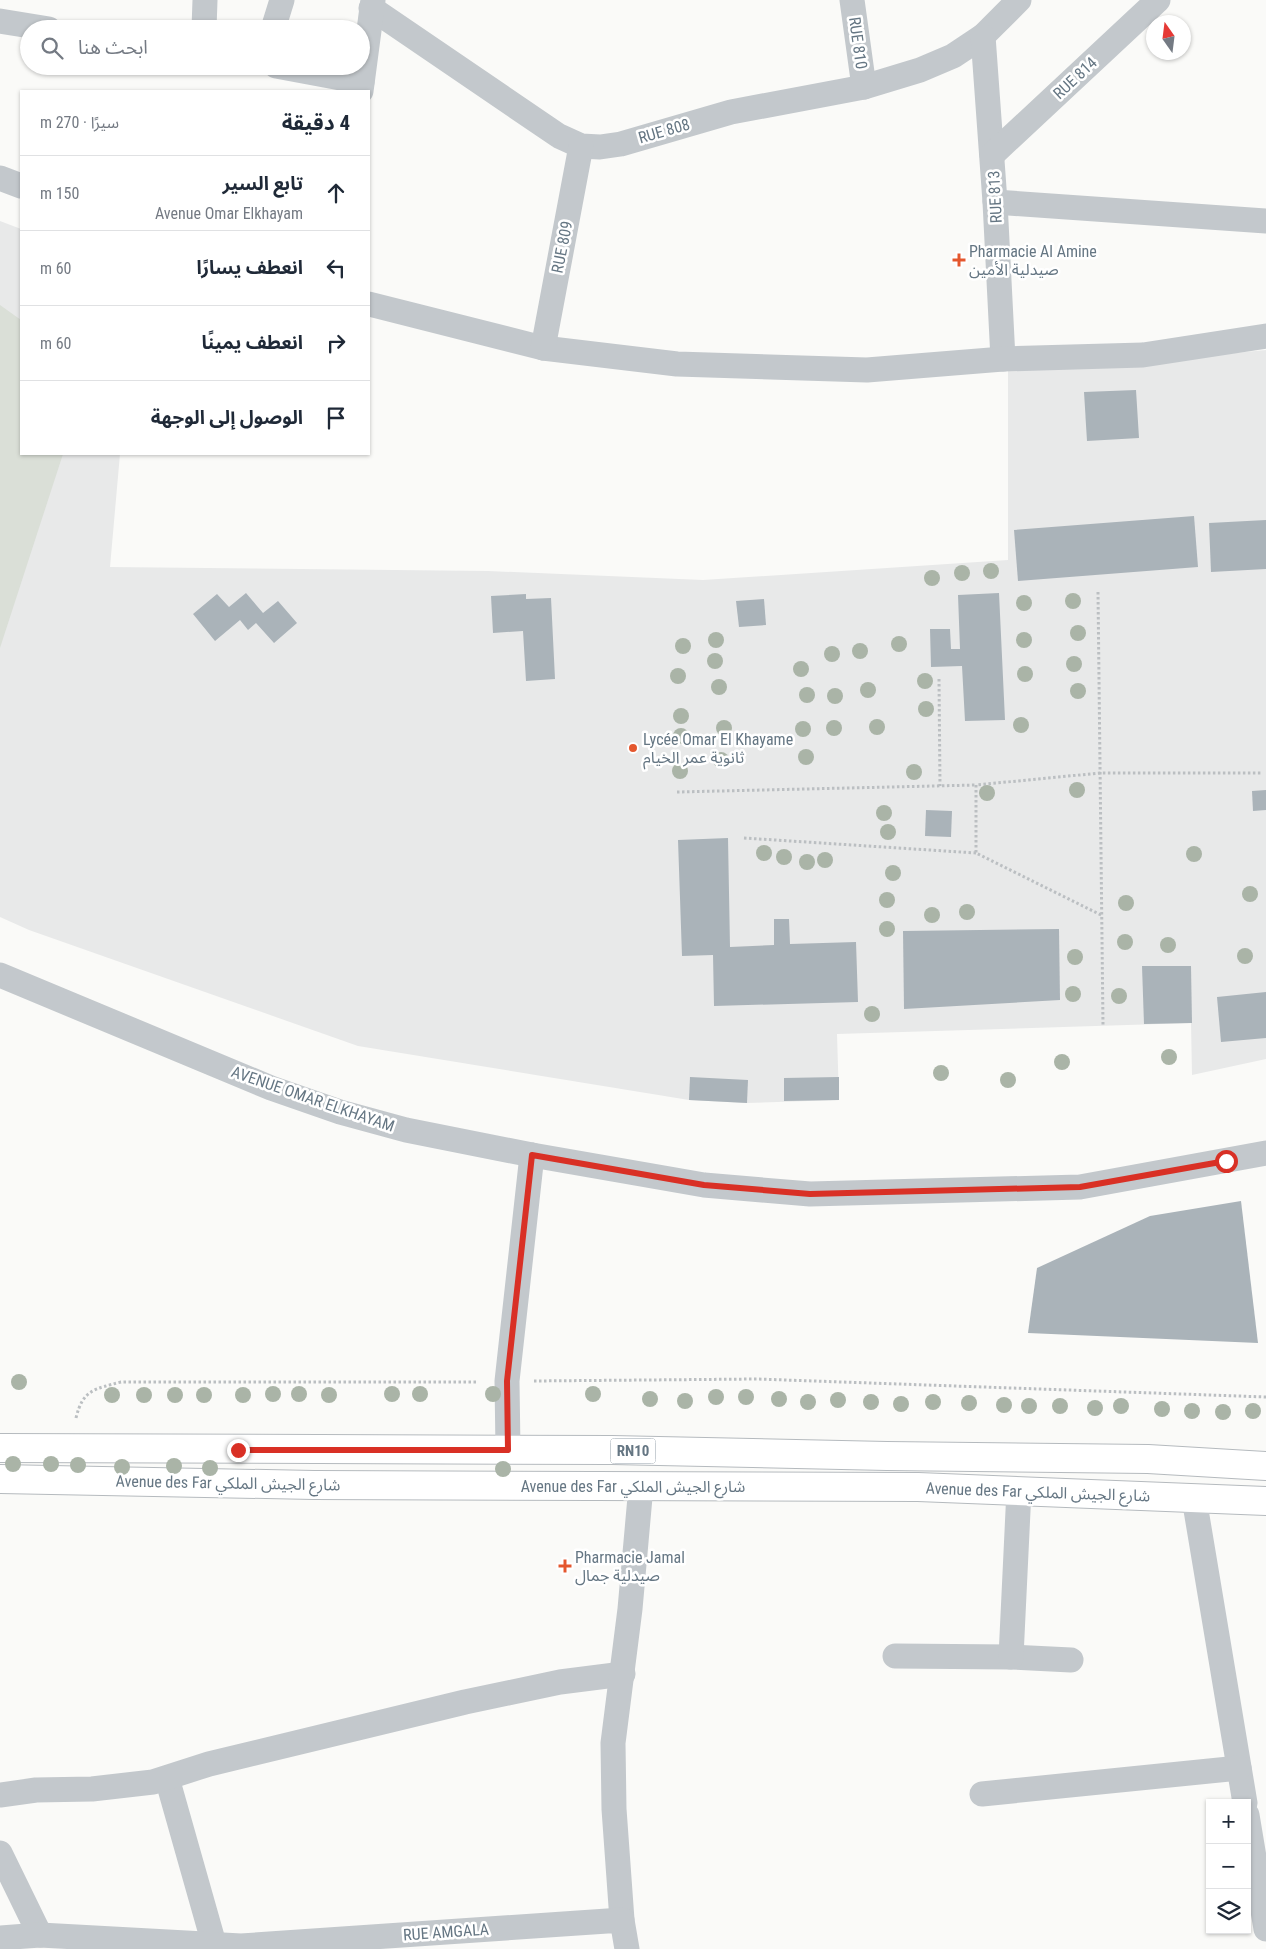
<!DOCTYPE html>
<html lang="ar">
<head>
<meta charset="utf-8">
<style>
	:root { --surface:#fff; --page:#f2f2f3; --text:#1f2937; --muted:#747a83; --line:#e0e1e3 }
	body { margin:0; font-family:"Roboto Condensed","Noto Sans Arabic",sans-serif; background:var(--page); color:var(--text); direction:rtl }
	.controls { position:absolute; right:15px; bottom:15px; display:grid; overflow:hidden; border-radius:0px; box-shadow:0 1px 4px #0004 }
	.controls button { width:45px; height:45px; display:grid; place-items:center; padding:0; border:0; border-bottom:1px solid var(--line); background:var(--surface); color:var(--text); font:25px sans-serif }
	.compass { position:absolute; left:1146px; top:15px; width:45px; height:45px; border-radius:50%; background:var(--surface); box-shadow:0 1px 4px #0004; rotate:346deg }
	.stop { position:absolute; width:15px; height:15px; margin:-11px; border:4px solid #d93025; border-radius:50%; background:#fff }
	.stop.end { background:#d93025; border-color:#fff; box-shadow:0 1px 5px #0008 }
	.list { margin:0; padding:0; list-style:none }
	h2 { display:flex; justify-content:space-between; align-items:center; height:65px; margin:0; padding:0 20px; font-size:21px }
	h2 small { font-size:16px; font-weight:400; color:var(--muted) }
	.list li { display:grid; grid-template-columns:32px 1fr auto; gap:15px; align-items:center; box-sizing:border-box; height:75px; padding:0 20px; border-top:1px solid var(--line) }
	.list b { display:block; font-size:19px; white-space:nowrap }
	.list p { margin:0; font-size:16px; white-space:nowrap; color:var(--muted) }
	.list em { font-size:16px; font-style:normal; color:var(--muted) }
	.icon { flex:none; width:28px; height:28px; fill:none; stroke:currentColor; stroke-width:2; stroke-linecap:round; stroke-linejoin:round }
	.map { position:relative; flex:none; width:1266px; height:1949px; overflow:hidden; direction:ltr }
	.search { position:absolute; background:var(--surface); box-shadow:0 1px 4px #0004; left:20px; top:20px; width:350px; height:55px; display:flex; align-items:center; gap:12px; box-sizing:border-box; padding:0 18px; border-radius:28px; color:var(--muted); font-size:19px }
	.panel { position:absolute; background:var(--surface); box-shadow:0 1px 4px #0004; left:20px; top:90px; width:350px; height:365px; border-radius:0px; direction:rtl }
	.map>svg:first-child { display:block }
</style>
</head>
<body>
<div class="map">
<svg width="1266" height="1949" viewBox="0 0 1266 1949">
	<rect width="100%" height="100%" fill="#fafaf8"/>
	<polygon fill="#e8e9e9" points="0,221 21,229 21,454 120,454 110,567 488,571 703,580 1008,560 1008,365 1140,362 1266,350 1266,1059 1192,1075 1191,1023 837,1034 839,1100 747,1103 689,1100 358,1046 29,930 0,917"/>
	<polygon fill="#dadfd7" points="0,305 21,320 21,454 63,454 0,648"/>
	<g fill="#aab3b9">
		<polygon points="1136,390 1139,438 1087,441 1084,392"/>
		<polygon points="1194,516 1198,567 1018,581 1014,530"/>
		<polygon points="1266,520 1266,569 1211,572 1209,523"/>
		<polygon points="246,593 263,613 278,601 297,623 274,643 256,623 248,630 240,620 215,641 193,614 217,594 229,607"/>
		<polygon points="999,593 1005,720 965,721 962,666 931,667 930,629 950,629 951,649 960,649 958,595"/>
		<polygon points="526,594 526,599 551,598 555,679 526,681 523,631 493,633 491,596"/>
		<polygon points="764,599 766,625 739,627 736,601"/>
		<polygon points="1266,790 1266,810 1253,811 1252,791"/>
		<polygon points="926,810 952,811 951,837 925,836"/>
		<polygon points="728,838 730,947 774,945 774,919 789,919 790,944 856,942 858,1002 714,1006 713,955 682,956 678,840"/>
		<polygon points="1059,929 1060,1000 904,1009 903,931"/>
		<polygon points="1142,966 1191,966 1192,1023 1144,1024"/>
		<polygon points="1266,992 1266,1038 1221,1042 1217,997"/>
		<polygon points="690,1077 748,1080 747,1103 689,1100"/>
		<polygon points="839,1077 839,1100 784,1101 784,1078"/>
		<polygon points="1241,1201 1258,1343 1028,1333 1037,1268 1150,1216"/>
	</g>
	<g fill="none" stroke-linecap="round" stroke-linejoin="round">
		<g stroke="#b5babe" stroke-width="30">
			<g id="primary">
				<polyline points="0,1448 612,1450 887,1456 1148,1459 1266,1466"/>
				<polyline points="0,1479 314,1485 918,1487 1266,1501"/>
			</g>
		</g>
		<g stroke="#bbbfc2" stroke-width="3" stroke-dasharray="2.5 2.5" stroke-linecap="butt">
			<polyline points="1098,592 1103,1025"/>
			<polyline points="939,679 940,786"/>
			<polyline points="677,792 976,785"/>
			<polyline points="744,838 976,853"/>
			<polyline points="1101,915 976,853 976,785 1100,773 1261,773"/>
			<polyline points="534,1381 757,1379 1266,1397"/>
			<path d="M76 1418C83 1389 95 1389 121 1382H478"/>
		</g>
		<g stroke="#c3c8cc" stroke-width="25">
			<polyline points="852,0 864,87"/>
			<polyline points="371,8 559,136 581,146 600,147 621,144 731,112 864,87 920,70 953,56 983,36 1019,0"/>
			<polyline points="0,21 49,29"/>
			<polyline points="204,29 205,0"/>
			<polyline points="273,29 282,0"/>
			<polyline points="983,36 995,202 1003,359"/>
			<polyline points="276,66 362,82"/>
			<polyline points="361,91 373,0"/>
			<polyline points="992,155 1158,0"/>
			<polyline points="0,178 21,186"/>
			<polyline points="995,202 1266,221"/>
			<polyline points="369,304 543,348 677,364 867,370 1003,359 1143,355 1266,336"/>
			<polyline points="543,348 581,146"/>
			<polyline points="0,975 271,1088 340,1112 406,1130 532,1155 704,1185 810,1194 1080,1187 1266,1153"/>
			<polyline points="508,1450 507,1381 532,1155"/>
			<polyline points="1194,1498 1245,1803"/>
			<polyline points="895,1656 1011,1657 1071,1660"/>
			<polyline points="1011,1657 1019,1490"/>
			<polyline points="167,1778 214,1944"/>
			<polyline points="982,1794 1239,1768"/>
			<polyline points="0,1795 36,1790 92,1789 153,1782 209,1764 465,1702 560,1682 623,1674"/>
			<polyline points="1247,1815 1266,1929"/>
			<polyline points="0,1853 40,1935"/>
			<polyline points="622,1920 614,1809 613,1743 630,1609 641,1486"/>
			<polyline points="0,1938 40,1935 241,1946 622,1920 627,1949"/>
		</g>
		<use href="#primary" stroke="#fff" stroke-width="28"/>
	</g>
	<g fill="#aab4a7">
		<circle cx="991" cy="571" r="8"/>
		<circle cx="962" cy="573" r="8"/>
		<circle cx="932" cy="578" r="8"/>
		<circle cx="1073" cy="601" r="8"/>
		<circle cx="1024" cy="603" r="8"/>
		<circle cx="1078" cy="633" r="8"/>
		<circle cx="716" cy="640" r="8"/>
		<circle cx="1024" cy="640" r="8"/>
		<circle cx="899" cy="644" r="8"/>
		<circle cx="683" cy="646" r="8"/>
		<circle cx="860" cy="651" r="8"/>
		<circle cx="832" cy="654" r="8"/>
		<circle cx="715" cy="661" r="8"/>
		<circle cx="1074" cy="664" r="8"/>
		<circle cx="801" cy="669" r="8"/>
		<circle cx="1025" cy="674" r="8"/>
		<circle cx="678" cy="676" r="8"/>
		<circle cx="925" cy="681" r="8"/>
		<circle cx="719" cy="687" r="8"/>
		<circle cx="868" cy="690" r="8"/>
		<circle cx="1078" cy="691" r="8"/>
		<circle cx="807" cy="695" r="8"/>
		<circle cx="835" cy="696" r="8"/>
		<circle cx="926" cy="709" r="8"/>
		<circle cx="681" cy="716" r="8"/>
		<circle cx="1021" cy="725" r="8"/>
		<circle cx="877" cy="727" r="8"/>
		<circle cx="724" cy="728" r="8"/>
		<circle cx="834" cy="728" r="8"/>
		<circle cx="803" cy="729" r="8"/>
		<circle cx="681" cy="736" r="8"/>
		<circle cx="806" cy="757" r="8"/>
		<circle cx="721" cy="760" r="8"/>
		<circle cx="680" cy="771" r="8"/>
		<circle cx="914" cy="772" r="8"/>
		<circle cx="1077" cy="790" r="8"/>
		<circle cx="987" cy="793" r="8"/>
		<circle cx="884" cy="813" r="8"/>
		<circle cx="888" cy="832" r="8"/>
		<circle cx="764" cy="853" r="8"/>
		<circle cx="1194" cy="854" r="8"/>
		<circle cx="784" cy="857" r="8"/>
		<circle cx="825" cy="860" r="8"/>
		<circle cx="807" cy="862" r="8"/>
		<circle cx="893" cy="873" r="8"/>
		<circle cx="1250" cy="894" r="8"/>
		<circle cx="887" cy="900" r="8"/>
		<circle cx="1126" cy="903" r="8"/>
		<circle cx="967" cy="912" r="8"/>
		<circle cx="932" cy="915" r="8"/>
		<circle cx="887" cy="929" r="8"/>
		<circle cx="1125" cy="942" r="8"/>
		<circle cx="1168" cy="945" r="8"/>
		<circle cx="1245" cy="956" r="8"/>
		<circle cx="1075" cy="957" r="8"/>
		<circle cx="1073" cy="994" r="8"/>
		<circle cx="1119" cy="996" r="8"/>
		<circle cx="872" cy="1014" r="8"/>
		<circle cx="1169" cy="1057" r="8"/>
		<circle cx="1062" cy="1062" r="8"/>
		<circle cx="941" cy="1073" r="8"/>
		<circle cx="1008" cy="1080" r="8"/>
		<circle cx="19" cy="1382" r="8"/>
		<circle cx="273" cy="1394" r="8"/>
		<circle cx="299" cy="1394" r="8"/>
		<circle cx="392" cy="1394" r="8"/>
		<circle cx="420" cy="1394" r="8"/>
		<circle cx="493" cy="1394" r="8"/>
		<circle cx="593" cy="1394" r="8"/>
		<circle cx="112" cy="1395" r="8"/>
		<circle cx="144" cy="1395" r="8"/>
		<circle cx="175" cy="1395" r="8"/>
		<circle cx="204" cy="1395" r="8"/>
		<circle cx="243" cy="1395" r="8"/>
		<circle cx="329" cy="1395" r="8"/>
		<circle cx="716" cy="1397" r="8"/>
		<circle cx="746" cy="1397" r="8"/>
		<circle cx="650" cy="1399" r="8"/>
		<circle cx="779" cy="1399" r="8"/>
		<circle cx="838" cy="1400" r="8"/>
		<circle cx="685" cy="1401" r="8"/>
		<circle cx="808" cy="1402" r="8"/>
		<circle cx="871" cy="1402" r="8"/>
		<circle cx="933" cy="1402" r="8"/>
		<circle cx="969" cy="1403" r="8"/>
		<circle cx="901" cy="1404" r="8"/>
		<circle cx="1004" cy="1405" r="8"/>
		<circle cx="1029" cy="1406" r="8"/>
		<circle cx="1060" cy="1406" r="8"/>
		<circle cx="1121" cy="1406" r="8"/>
		<circle cx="1095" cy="1408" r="8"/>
		<circle cx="1162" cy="1409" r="8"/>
		<circle cx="1192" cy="1411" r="8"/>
		<circle cx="1253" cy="1411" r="8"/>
		<circle cx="1223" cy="1412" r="8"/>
		<circle cx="13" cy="1464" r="8"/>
		<circle cx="51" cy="1464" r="8"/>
		<circle cx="78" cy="1465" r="8"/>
		<circle cx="174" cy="1466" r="8"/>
		<circle cx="122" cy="1467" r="8"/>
		<circle cx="210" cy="1468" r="8"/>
		<circle cx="503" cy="1469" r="8"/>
	</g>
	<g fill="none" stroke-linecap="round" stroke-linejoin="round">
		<polyline stroke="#d93025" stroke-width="6" points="238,1450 508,1450 507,1381 532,1155 704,1185 810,1194 1080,1187 1226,1161"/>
	</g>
	<g fill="#e4572e" stroke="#fff" stroke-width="2">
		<path d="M956.5 252.5h5v5h5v5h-5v5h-5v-5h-5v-5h5z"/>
		<circle cx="633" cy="748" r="5"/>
		<path d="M562.5 1558.5h5v5h5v5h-5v5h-5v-5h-5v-5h5z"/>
	</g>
	<g text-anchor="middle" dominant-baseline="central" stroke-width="5" stroke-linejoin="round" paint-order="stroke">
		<rect fill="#fff" stroke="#939fa8" stroke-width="1" x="610.5" y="1438.5" width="45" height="25" rx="4"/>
		<g font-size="15" font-weight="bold" fill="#657683">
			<text x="633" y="1451">RN10</text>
		</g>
		<g font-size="16" fill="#657683" stroke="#fff">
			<text transform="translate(858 43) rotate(82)">RUE 810</text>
			<text transform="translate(1075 78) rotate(-43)">RUE 814</text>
			<text transform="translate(664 131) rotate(-16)">RUE 808</text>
			<text transform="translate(995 197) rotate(-93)">RUE 813</text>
			<text transform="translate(562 247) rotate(-79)">RUE 809</text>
			<text transform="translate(313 1099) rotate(19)">AVENUE OMAR ELKHAYAM</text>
			<text transform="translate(228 1483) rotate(1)">Avenue des Far شارع الجيش الملكي</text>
			<text x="633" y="1486">Avenue des Far شارع الجيش الملكي</text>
			<text transform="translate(1038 1492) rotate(2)">Avenue des Far شارع الجيش الملكي</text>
			<text transform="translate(446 1932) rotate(-4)">RUE AMGALA</text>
		</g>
		<g font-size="16" fill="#657683" stroke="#fff" text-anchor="start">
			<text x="969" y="251">Pharmacie Al Amine<tspan x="969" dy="18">صيدلية الأمين</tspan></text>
			<text x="643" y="739">Lycée Omar El Khayame<tspan x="643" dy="18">ثانوية عمر الخيام</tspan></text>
			<text x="575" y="1557">Pharmacie Jamal<tspan x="575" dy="18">صيدلية جمال</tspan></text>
		</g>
	</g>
</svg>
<div class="controls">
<button>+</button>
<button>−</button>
<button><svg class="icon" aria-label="layers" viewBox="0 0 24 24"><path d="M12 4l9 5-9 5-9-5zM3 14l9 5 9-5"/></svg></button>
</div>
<svg class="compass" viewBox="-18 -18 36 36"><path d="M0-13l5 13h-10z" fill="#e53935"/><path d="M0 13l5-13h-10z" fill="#747a83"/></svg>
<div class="stop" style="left:1226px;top:1161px"></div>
<div class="stop end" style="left:238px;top:1450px"></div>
<div class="search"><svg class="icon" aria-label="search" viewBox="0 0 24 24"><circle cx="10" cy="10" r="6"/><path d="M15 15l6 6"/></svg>ابحث هنا</div>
<section class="panel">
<h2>4 دقيقة<small>سيرًا · 270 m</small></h2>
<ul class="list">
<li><svg class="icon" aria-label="ahead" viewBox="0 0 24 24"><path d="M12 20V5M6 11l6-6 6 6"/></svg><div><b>تابع السير</b><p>Avenue Omar Elkhayam</p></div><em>150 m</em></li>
<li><svg class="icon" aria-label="left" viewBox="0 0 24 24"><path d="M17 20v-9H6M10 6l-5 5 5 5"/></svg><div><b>انعطف يسارًا</b></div><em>60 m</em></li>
<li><svg class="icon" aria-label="right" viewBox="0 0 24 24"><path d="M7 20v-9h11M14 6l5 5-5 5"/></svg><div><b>انعطف يمينًا</b></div><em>60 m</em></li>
<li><svg class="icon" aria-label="arrive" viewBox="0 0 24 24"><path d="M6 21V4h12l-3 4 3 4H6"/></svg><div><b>الوصول إلى الوجهة</b></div></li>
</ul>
</section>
</div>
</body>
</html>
